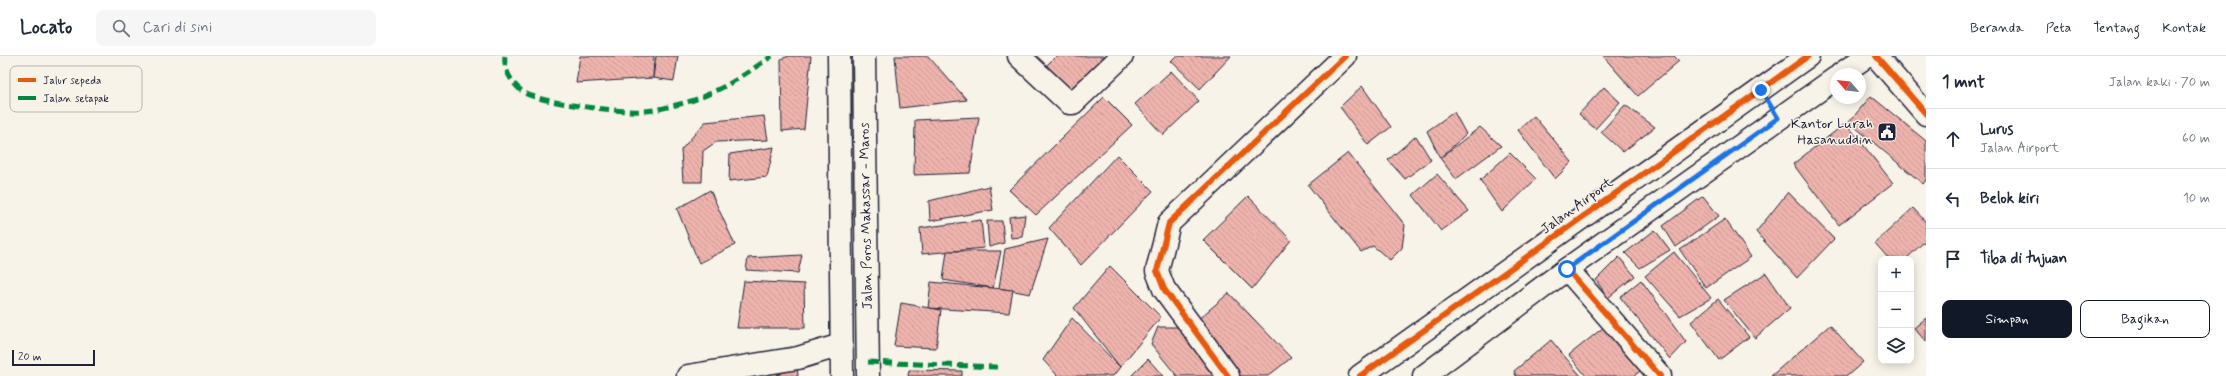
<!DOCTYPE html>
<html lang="id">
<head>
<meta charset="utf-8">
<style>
	:root { --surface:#fff; --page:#f6f6f7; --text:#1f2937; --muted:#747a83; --line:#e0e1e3; --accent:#111827 }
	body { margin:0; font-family:Mynerve,sans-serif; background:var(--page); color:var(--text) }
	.controls { position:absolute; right:12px; bottom:12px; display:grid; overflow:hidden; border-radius:8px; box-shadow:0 2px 10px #0003 }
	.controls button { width:36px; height:36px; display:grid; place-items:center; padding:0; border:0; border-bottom:1px solid var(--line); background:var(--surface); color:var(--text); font:20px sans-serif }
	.compass { position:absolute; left:1830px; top:12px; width:36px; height:36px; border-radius:50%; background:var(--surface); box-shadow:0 2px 10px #0003; rotate:298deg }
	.scale { position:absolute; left:12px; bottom:10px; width:83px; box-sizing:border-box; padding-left:4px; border:2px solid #22223b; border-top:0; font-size:11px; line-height:14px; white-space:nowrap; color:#22223b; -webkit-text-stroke:3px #f7f3e8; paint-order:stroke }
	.stop { position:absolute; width:12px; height:12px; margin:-9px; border:3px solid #1a73e8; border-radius:50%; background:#fff }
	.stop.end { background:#1a73e8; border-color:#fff; box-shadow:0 1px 4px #0008 }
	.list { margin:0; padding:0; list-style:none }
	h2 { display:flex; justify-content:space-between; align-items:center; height:52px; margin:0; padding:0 16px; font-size:17px }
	h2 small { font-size:13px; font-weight:400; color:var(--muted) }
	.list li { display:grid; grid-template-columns:26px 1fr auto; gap:12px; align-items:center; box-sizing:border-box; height:60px; padding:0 16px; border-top:1px solid var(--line) }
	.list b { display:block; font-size:15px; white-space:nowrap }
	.list p { margin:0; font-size:13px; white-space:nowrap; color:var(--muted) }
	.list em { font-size:13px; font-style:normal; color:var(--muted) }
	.actions { display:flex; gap:8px; padding:12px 16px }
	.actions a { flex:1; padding:9px 0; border:1px solid var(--accent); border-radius:8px; text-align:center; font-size:14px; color:var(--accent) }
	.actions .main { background:var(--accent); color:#fff }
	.icon { flex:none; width:22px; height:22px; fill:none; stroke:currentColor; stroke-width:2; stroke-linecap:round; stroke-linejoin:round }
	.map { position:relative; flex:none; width:1926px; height:320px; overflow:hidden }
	header { display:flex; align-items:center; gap:24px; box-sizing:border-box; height:56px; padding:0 20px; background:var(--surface); border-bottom:1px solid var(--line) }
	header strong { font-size:19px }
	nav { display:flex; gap:22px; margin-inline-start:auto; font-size:14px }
	.search { width:280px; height:36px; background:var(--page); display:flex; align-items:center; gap:10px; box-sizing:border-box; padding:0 14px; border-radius:8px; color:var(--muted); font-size:15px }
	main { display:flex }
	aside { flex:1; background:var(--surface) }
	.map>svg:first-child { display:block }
</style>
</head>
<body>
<header>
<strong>Locato</strong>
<div class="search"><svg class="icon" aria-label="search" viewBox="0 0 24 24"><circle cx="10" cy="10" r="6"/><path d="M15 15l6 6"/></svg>Cari di sini</div>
<nav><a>Beranda</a><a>Peta</a><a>Tentang</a><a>Kontak</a></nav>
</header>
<main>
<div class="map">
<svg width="1926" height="320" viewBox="0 0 1926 320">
	<defs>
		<pattern id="building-back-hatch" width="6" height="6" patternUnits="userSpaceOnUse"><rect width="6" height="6" fill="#eeb3ac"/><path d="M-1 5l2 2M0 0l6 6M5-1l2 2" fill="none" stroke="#cc9a95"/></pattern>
	</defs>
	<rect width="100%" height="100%" fill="#f7f3e8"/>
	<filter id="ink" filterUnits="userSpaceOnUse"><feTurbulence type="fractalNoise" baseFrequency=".025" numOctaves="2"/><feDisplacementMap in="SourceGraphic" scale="8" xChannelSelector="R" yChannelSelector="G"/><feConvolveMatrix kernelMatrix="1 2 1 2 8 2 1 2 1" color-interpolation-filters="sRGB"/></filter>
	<g filter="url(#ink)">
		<g fill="url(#building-back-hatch)" stroke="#22223b">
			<polygon points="580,0 654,0 653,22 576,27"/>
			<polygon points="656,0 678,0 674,25 653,22"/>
			<polygon points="789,0 811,0 804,73 782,75 781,3"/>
			<polygon points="895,0 928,0 967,44 900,52"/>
			<polygon points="1056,0 1110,0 1066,38 1041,15"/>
			<polygon points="1176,0 1231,0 1200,33 1171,5"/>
			<polygon points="1603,0 1674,0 1679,5 1638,40"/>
			<polygon points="1171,15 1199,45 1163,79 1135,48"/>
			<polygon points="1362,30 1391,71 1368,89 1340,51"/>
			<polygon points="1604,31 1620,46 1595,73 1579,58"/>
			<polygon points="1871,40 1926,85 1926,124 1923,128 1849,66"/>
			<polygon points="1104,41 1132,69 1036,159 1009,134"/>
			<polygon points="1625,49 1655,71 1623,96 1601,76"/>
			<polygon points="1454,56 1466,78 1440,102 1427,75"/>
			<polygon points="764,60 768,84 716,86 703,95 702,126 683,126 681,94 705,66"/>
			<polygon points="1534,60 1572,106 1555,123 1518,74"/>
			<polygon points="979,61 970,117 914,119 915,64"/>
			<polygon points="1846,67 1893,127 1839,169 1793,108"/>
			<polygon points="1480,71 1501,90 1456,123 1440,102"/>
			<polygon points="1416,80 1431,104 1405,123 1388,104"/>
			<polygon points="774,91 767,121 729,125 730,98"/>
			<polygon points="1348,97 1405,169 1402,192 1390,204 1373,190 1361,196 1308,129"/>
			<polygon points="1510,97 1536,123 1502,156 1480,124"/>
			<polygon points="1117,99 1153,135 1081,209 1049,172"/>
			<polygon points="1437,118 1469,155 1441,175 1413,139"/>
			<polygon points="989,130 993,154 930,165 929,145"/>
			<polygon points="710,134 735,189 699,207 677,153"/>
			<polygon points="1788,136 1834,183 1797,222 1756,176"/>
			<polygon points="1248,140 1291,184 1252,233 1203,184"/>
			<polygon points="1703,140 1719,160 1676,191 1663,170"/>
			<polygon points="1913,152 1926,166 1926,184 1906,203 1889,203 1875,187"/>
			<polygon points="1025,159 1022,181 1011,182 1009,161"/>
			<polygon points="1725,163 1751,201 1706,232 1680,194"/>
			<polygon points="981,164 984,192 922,198 920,172"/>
			<polygon points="987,165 1002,165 1004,187 989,191"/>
			<polygon points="1655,174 1670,194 1640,212 1625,197"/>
			<polygon points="1048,183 1030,238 999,232 1005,193"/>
			<polygon points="947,195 1001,195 993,232 943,224"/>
			<polygon points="1674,196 1711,242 1680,260 1645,220"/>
			<polygon points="802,199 798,217 746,214 748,202"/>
			<polygon points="1619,201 1635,220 1608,242 1596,224"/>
			<polygon points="1110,210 1161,261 1120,311 1074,252"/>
			<polygon points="1766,217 1790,252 1755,282 1724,244"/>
			<polygon points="1641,224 1686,286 1670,303 1620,241"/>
			<polygon points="744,225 804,228 805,272 737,272"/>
			<polygon points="931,226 1013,234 1009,257 928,252"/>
			<polygon points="1229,237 1291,302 1268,320 1234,320 1196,265"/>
			<polygon points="1718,243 1749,281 1719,304 1691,266"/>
			<polygon points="901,247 941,254 936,292 894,290"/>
			<polygon points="1072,262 1120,311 1113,320 1058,320 1043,304"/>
			<polygon points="1926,262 1926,286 1914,272"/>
			<polygon points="1609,267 1645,311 1634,320 1586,320 1569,299"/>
			<polygon points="1830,269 1863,306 1847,320 1771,320"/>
			<polygon points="1158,271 1184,271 1224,320 1177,320 1151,288"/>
			<polygon points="1551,284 1581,320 1516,320 1514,315"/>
			<polygon points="1148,303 1163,320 1131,320"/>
			<polygon points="797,310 798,320 775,320"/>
			<polygon points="909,314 962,315 962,320 908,320"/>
		</g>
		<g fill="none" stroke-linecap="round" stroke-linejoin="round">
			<g stroke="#22223b" stroke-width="25">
				<g id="minor">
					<polyline points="1019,0 1069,47 1073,47 1122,0"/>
					<polyline points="1876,0 1926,58"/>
					<polyline points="1841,18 1867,0"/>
					<polyline points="1567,213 1660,320"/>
					<polyline points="688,320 798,302 841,289"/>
					<polyline points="1228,320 1164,233 1157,215 1169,167 1345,0"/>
					<polyline points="1360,320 1808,0"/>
					<polyline points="1424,320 1567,213 1836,22"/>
				</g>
			</g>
			<g stroke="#22223b" stroke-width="25">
				<g id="highway">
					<polyline points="839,0 842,320"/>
					<polyline points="864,0 868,320"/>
				</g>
			</g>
			<use href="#minor" stroke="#f7f3e8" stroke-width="22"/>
			<use href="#highway" stroke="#f7f3e8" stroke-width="22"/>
			<g stroke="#00873e" stroke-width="5" stroke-dasharray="10 5" stroke-linecap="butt">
				<path d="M505 0C503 13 512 28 523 36 539 47 624 57 645 55 658 54 672 50 684 47 717 38 744 19 772 0"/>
				<polyline points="868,306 997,311"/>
			</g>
			<g stroke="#f7f3e8" stroke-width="8">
				<g id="cycleway">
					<polyline points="1876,0 1926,58"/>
					<polyline points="1567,213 1660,320"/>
					<polyline points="1228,320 1164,233 1157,215 1169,167 1345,0"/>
					<polyline points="1360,320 1808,0"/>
				</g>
			</g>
			<use href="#cycleway" stroke="#e8590c" stroke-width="6"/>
		</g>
	</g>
	<g fill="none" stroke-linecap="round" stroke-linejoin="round" filter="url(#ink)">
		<polyline stroke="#1a73e8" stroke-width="5" points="1567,213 1778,62 1761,34"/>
	</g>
	<defs>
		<g id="civic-square" transform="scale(1)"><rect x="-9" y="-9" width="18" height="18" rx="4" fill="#22223b" stroke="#f7f3e8"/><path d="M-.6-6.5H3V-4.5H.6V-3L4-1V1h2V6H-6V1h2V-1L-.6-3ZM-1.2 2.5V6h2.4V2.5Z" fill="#fff"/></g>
	</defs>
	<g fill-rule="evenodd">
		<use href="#civic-square" x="1887" y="76"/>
	</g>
	<g text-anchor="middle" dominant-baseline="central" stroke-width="3" stroke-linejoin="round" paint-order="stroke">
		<g font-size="14" fill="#22223b" stroke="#f7f3e8" text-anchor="end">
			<text x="1873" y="68">Kantor Lurah<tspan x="1873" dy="16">Hasanuddin</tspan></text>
		</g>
		<g font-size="14" fill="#22223b" stroke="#f7f3e8">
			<text transform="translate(1577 150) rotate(-36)">Jalan Airport</text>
			<text transform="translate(866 160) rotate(-91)">Jalan Poros Makassar - Maros</text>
		</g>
	</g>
	<rect x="10" y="10" width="132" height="46" rx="6" fill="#f7f3e8" stroke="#b7b4b4" stroke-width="1"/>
	<rect x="18" y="22" width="18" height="4" fill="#e8590c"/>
	<rect x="18" y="40" width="18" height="4" fill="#00873e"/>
	<g font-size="11" fill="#22223b">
		<text x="43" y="28">Jalur sepeda</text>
		<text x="43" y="46">Jalan setapak</text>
	</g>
</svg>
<div class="controls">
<button>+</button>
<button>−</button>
<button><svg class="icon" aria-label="layers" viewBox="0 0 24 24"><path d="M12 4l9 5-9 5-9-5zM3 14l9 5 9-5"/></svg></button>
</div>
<svg class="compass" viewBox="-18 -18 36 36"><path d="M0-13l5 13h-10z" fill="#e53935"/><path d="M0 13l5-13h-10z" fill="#747a83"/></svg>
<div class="scale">20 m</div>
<div class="stop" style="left:1567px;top:213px"></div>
<div class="stop end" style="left:1761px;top:34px"></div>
</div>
<aside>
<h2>1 mnt<small>Jalan kaki · 70 m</small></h2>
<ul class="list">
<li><svg class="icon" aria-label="ahead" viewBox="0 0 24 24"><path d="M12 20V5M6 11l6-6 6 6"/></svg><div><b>Lurus</b><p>Jalan Airport</p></div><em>60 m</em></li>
<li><svg class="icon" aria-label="left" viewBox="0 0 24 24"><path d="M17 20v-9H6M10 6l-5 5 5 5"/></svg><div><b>Belok kiri</b></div><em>10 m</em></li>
<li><svg class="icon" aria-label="arrive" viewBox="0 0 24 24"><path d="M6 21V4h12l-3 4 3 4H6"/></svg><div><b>Tiba di tujuan</b></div></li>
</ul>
<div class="actions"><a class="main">Simpan</a><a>Bagikan</a></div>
</aside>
</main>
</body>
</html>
